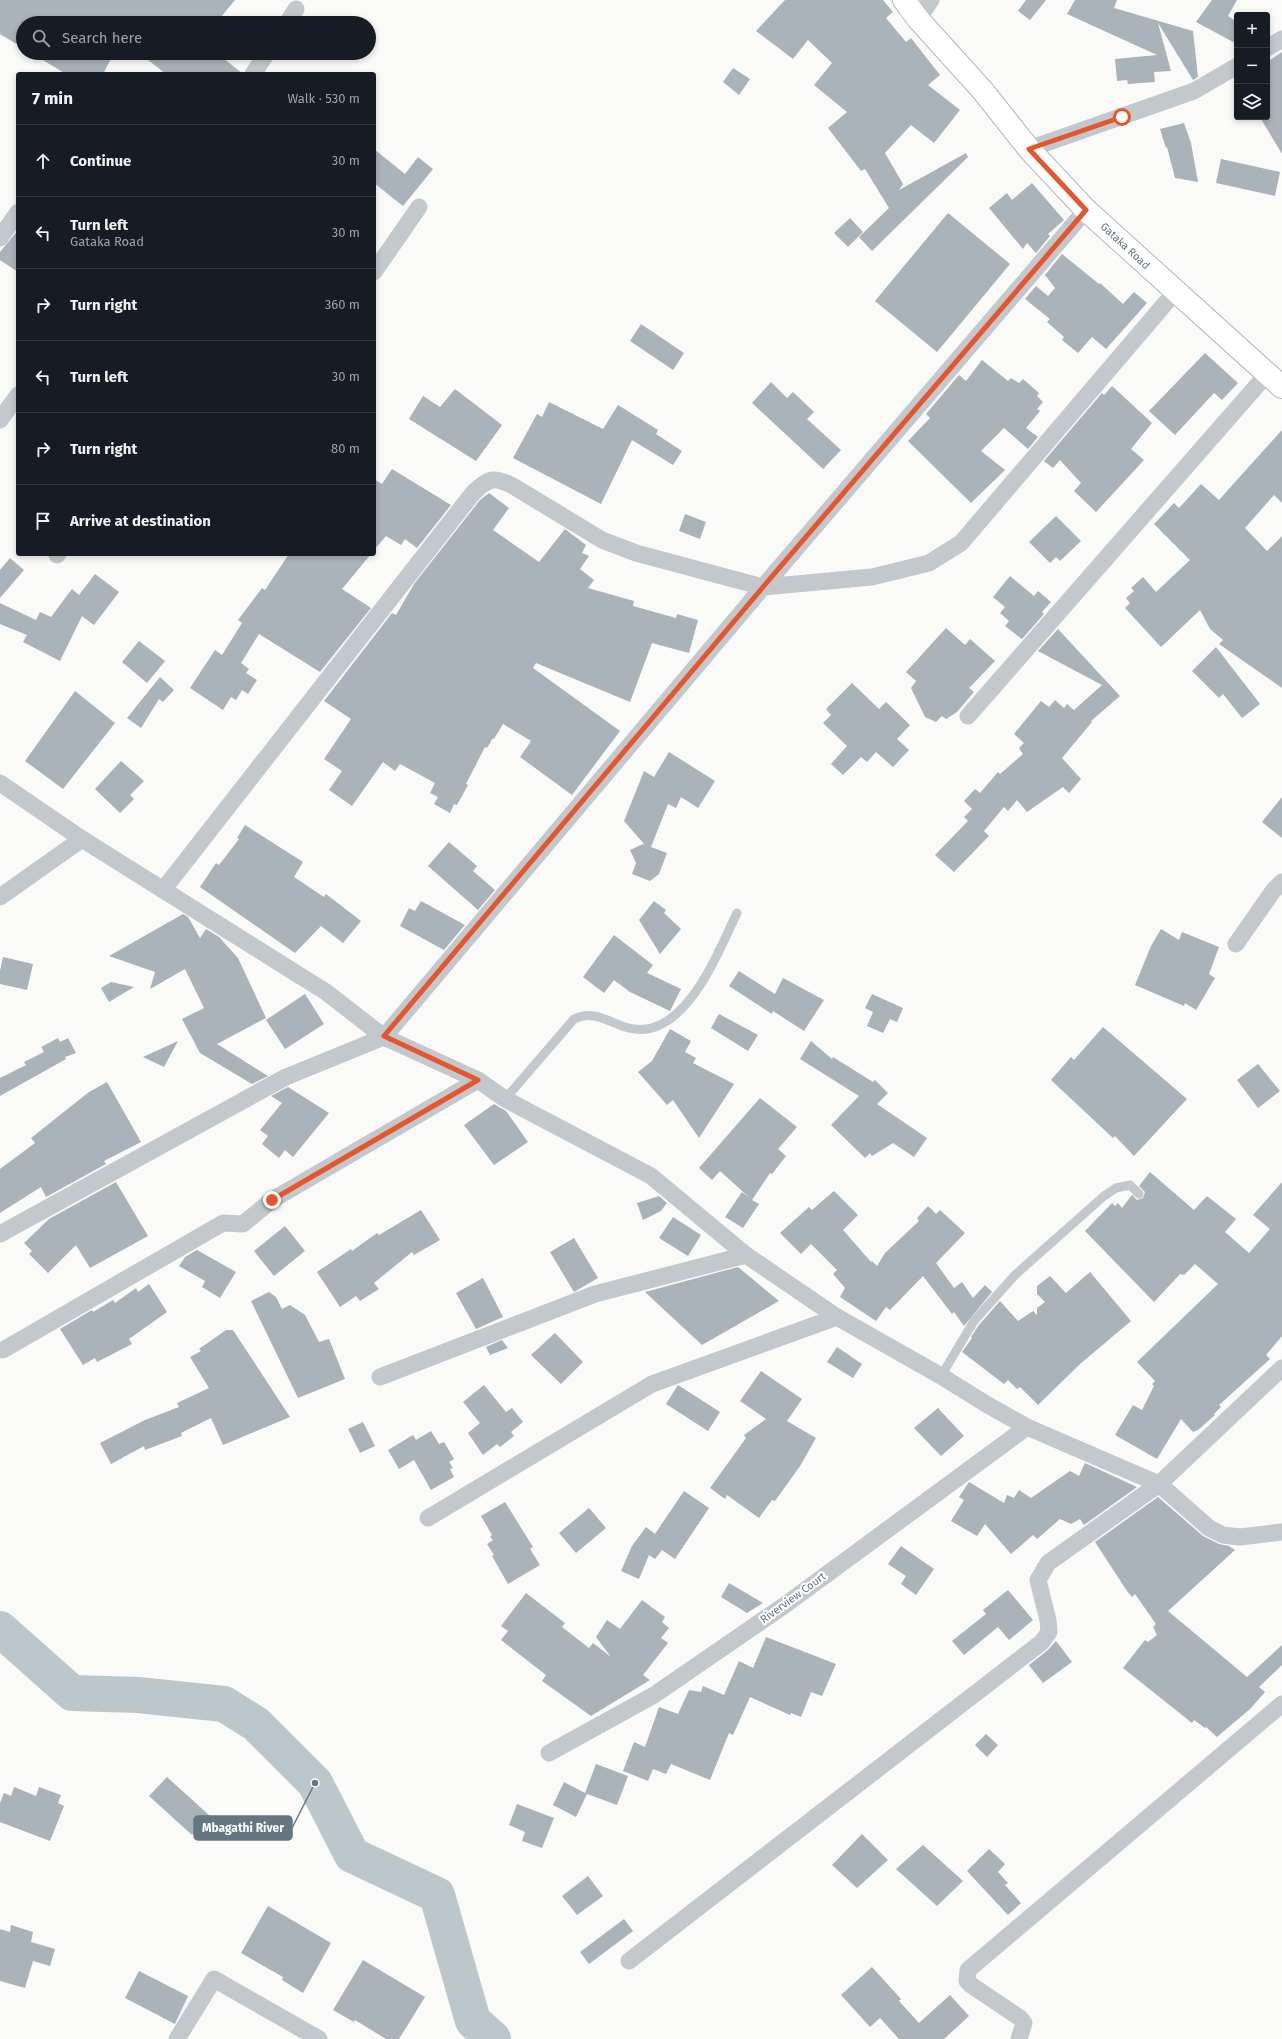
<!DOCTYPE html>
<html lang="en">
<head>
<meta charset="utf-8">
<style>
	:root { --surface:#171b24; --page:#20242c; --text:#f1f3f6; --muted:#9ea1a6; --line:#363941 }
	body { margin:0; font-family:"Fira Sans",sans-serif; background:var(--page); color:var(--text) }
	.controls { position:absolute; right:12px; top:12px; display:grid; overflow:hidden; border-radius:4px; box-shadow:0 2px 6px #0003 }
	.controls button { width:36px; height:36px; display:grid; place-items:center; padding:0; border:0; border-bottom:1px solid var(--line); background:var(--surface); color:var(--text); font:20px sans-serif }
	.stop { position:absolute; width:12px; height:12px; margin:-9px; border:3px solid #e4572e; border-radius:50%; background:#fff }
	.stop.end { background:#e4572e; border-color:#fff; box-shadow:0 1px 4px #0008 }
	.list { margin:0; padding:0; list-style:none }
	h2 { display:flex; justify-content:space-between; align-items:center; height:52px; margin:0; padding:0 16px; font-size:17px }
	h2 small { font-size:13px; font-weight:400; color:var(--muted) }
	.list li { display:grid; grid-template-columns:26px 1fr auto; gap:12px; align-items:center; box-sizing:border-box; height:72px; padding:0 16px; border-top:1px solid var(--line) }
	.list b { display:block; font-size:15px; white-space:nowrap }
	.list p { margin:0; font-size:13px; white-space:nowrap; color:var(--muted) }
	.list em { font-size:13px; font-style:normal; color:var(--muted) }
	.icon { flex:none; width:22px; height:22px; fill:none; stroke:currentColor; stroke-width:2; stroke-linecap:round; stroke-linejoin:round }
	.map { position:relative; flex:none; width:1282px; height:2039px; overflow:hidden }
	.search { position:absolute; background:var(--surface); box-shadow:0 2px 6px #0003; left:16px; top:16px; width:360px; height:44px; display:flex; align-items:center; gap:10px; box-sizing:border-box; padding:0 14px; border-radius:22px; color:var(--muted); font-size:15px }
	.panel { position:absolute; background:var(--surface); box-shadow:0 2px 6px #0003; left:16px; top:72px; width:360px; height:484px; border-radius:4px }
	.map>svg:first-child { display:block }
</style>
</head>
<body>
<div class="map">
<svg width="1282" height="2039" viewBox="0 0 1282 2039">
	<rect width="100%" height="100%" fill="#fafaf8"/>
	<g fill="none" stroke-linecap="round" stroke-linejoin="round">
		<polyline stroke="#bbc7cb" stroke-width="36" points="0,1629 72,1693 138,1695 224,1704 256,1724 315,1783 352,1855 437,1895 473,2021 493,2039"/>
	</g>
	<g fill="#aab3b9">
		<polygon points="0,0 235,0 216,23 23,23 23,48 0,34"/>
		<polygon points="785,0 883,0 893,12 886,18 906,42 911,38 940,75 928,85 960,110 934,143 911,125 885,153 903,184 899,190 966,153 968,157 872,251 859,237 889,208 865,169 861,171 828,128 847,112 814,85 832,63 808,40 793,59 756,31"/>
		<polygon points="1026,0 1046,0 1030,20 1018,11"/>
		<polygon points="1075,0 1117,0 1114,8 1193,31 1198,77 1193,80 1158,23 1171,71 1154,72 1155,82 1128,84 1127,80 1117,81 1115,59 1157,55 1067,14"/>
		<polygon points="1212,0 1237,0 1228,16 1237,22 1237,44 1196,22"/>
		<polygon points="1282,52 1282,154 1261,119 1259,120 1257,117 1267,117 1267,62"/>
		<polygon points="31,53 114,53 103,74 66,74"/>
		<polygon points="139,53 217,53 243,74 166,74"/>
		<polygon points="733,68 750,79 739,95 723,82"/>
		<polygon points="1184,123 1191,143 1198,182 1175,178 1167,147 1166,148 1160,129"/>
		<polygon points="374,149 405,174 418,157 433,169 403,206 374,183"/>
		<polygon points="1221,159 1280,172 1275,196 1216,183"/>
		<polygon points="1032,183 1064,220 1048,234 1050,236 1036,253 1027,243 1023,249 989,208 1007,193 1012,200"/>
		<polygon points="948,213 1010,264 937,352 875,301"/>
		<polygon points="850,218 863,232 848,247 834,233"/>
		<polygon points="18,230 18,272 0,260 0,252"/>
		<polygon points="1062,254 1099,284 1100,283 1123,304 1134,292 1147,303 1106,349 1092,337 1078,353 1062,340 1064,337 1047,322 1050,319 1025,299 1036,286 1048,296 1055,288 1045,275"/>
		<polygon points="641,324 684,353 673,370 630,341"/>
		<polygon points="1205,353 1238,383 1222,400 1214,393 1175,435 1149,411"/>
		<polygon points="982,360 1008,381 1011,378 1019,383 1023,379 1039,393 1037,396 1043,402 1037,409 1040,411 1026,428 1038,437 1028,449 1004,428 981,451 1005,470 971,503 908,441 930,418 926,414 959,375 966,381"/>
		<polygon points="771,382 787,398 793,392 814,412 807,419 841,450 823,469 752,403"/>
		<polygon points="1112,386 1152,423 1131,449 1144,460 1096,512 1074,491 1081,483 1060,460 1053,468 1044,461 1102,393 1104,395"/>
		<polygon points="455,389 502,425 476,461 409,419 423,396 440,407"/>
		<polygon points="549,402 603,429 618,405 658,430 656,434 682,451 673,465 632,440 601,504 513,458 537,414 542,417"/>
		<polygon points="1282,430 1282,503 1274,495 1245,528 1267,551 1282,536 1282,688 1219,644 1223,640 1210,629 1200,610 1161,647 1125,608 1130,603 1126,598 1134,591 1131,588 1143,577 1156,592 1190,560 1154,524 1174,503 1179,508 1201,484 1219,500"/>
		<polygon points="392,469 451,505 417,548 405,539 401,545 386,536 374,550 374,479 382,484"/>
		<polygon points="489,493 509,508 493,530 539,562 565,529 586,545 582,553 589,556 580,569 594,580 588,588 634,601 633,606 676,618 677,614 698,620 689,653 652,643 630,702 536,663 533,668 620,731 572,795 520,757 531,741 503,724 494,739 493,738 487,748 485,747 466,784 468,785 457,805 454,804 450,813 434,804 438,797 430,793 435,783 400,764 395,771 383,762 352,806 329,790 342,771 324,759 351,719 324,701 392,613 396,615 414,584 480,500"/>
		<polygon points="685,514 706,522 700,539 679,531"/>
		<polygon points="1056,516 1081,541 1060,561 1056,557 1050,563 1029,542"/>
		<polygon points="289,554 371,554 342,589 371,608 320,672 259,634 241,663 249,669 246,673 257,680 248,694 242,690 236,700 231,697 223,710 190,688 215,650 222,655 242,623 238,620 262,588 265,590"/>
		<polygon points="10,558 24,570 0,598 0,570"/>
		<polygon points="95,574 119,592 94,625 82,616 60,661 23,642 27,635 0,624 0,603 36,620 40,612 51,617 72,589 79,595"/>
		<polygon points="1010,576 1034,596 1038,591 1051,602 1042,612 1044,614 1022,639 1005,626 1009,621 1000,613 1005,607 993,597"/>
		<polygon points="946,628 965,645 970,639 995,661 969,688 974,692 957,712 946,719 942,716 936,722 925,717 911,688 916,681 906,672"/>
		<polygon points="1058,629 1120,696 1091,721 1092,722 1062,758 1081,779 1069,793 1063,787 1027,812 1017,800 1008,811 1004,807 984,831 989,836 954,872 935,855 968,821 964,817 972,809 964,801 975,789 980,793 998,772 1000,774 1023,754 1019,748 1024,743 1014,734 1041,701 1049,707 1055,700 1064,708 1067,704 1074,710 1102,685 1038,651"/>
		<polygon points="139,641 165,661 147,683 122,662"/>
		<polygon points="1216,647 1260,704 1242,718 1223,694 1219,698 1192,671"/>
		<polygon points="160,677 174,690 163,702 159,699 141,728 127,718"/>
		<polygon points="852,683 879,709 886,702 910,725 897,739 909,750 893,767 876,752 867,762 861,757 843,775 831,764 847,746 823,723 831,715 826,709"/>
		<polygon points="75,691 115,723 63,789 25,761"/>
		<polygon points="669,752 715,781 698,808 681,797 676,808 668,804 651,847 667,853 659,874 650,881 632,874 636,863 630,850 643,844 645,845 624,821 644,771 654,777"/>
		<polygon points="121,761 144,781 130,795 134,799 120,813 95,789"/>
		<polygon points="1282,797 1282,838 1262,822"/>
		<polygon points="245,825 303,862 294,877 324,897 326,894 361,921 343,943 321,926 295,953 200,887 216,863 219,865 239,839 237,838"/>
		<polygon points="449,842 477,866 473,871 495,890 478,910 428,866"/>
		<polygon points="421,901 465,925 444,950 400,926 409,908 415,911"/>
		<polygon points="654,901 666,910 664,913 681,929 660,954 639,920"/>
		<polygon points="183,914 188,917 200,938 206,929 219,937 238,958 266,1018 217,1044 268,1076 252,1084 200,1053 182,1019 204,1008 185,969 150,989 155,972 109,956"/>
		<polygon points="1161,929 1179,940 1182,932 1219,947 1209,974 1215,978 1196,1010 1185,1003 1184,1006 1135,985 1151,946"/>
		<polygon points="614,935 653,965 647,973 681,989 670,1011 630,992 614,980 604,993 583,977"/>
		<polygon points="3,957 33,964 27,990 0,984 0,971"/>
		<polygon points="739,971 775,994 783,978 824,1000 804,1031 773,1011 772,1014 729,986"/>
		<polygon points="111,982 134,987 109,1002 101,988"/>
		<polygon points="305,994 324,1024 285,1049 266,1020"/>
		<polygon points="872,994 903,1008 897,1022 890,1019 883,1033 867,1026 873,1012 865,1008"/>
		<polygon points="719,1014 758,1035 748,1051 711,1028"/>
		<polygon points="1103,1027 1187,1099 1134,1156 1115,1136 1113,1138 1051,1080 1071,1057 1074,1060"/>
		<polygon points="670,1029 691,1041 685,1052 696,1058 693,1063 734,1084 699,1138 673,1100 667,1105 638,1072 652,1061"/>
		<polygon points="58,1038 60,1042 68,1038 76,1053 65,1057 66,1059 0,1096 0,1078 26,1065 24,1062 44,1052 41,1047"/>
		<polygon points="178,1041 164,1067 143,1057"/>
		<polygon points="811,1041 832,1059 833,1057 873,1082 875,1080 888,1093 877,1104 927,1138 914,1157 893,1143 872,1156 870,1153 865,1158 831,1125 859,1096 800,1059"/>
		<polygon points="1258,1064 1280,1091 1258,1108 1237,1080"/>
		<polygon points="107,1082 141,1142 104,1161 106,1164 46,1197 41,1187 0,1213 0,1169 35,1143 31,1138 89,1092"/>
		<polygon points="288,1087 329,1113 293,1157 285,1150 279,1158 262,1144 268,1136 260,1130 282,1103 271,1096"/>
		<polygon points="760,1098 797,1127 778,1149 786,1156 772,1174 770,1173 752,1200 759,1204 743,1228 725,1217 742,1192 751,1199 720,1171 712,1180 699,1168"/>
		<polygon points="494,1104 506,1111 528,1142 494,1165 464,1125"/>
		<polygon points="1150,1172 1194,1210 1207,1196 1236,1219 1225,1232 1249,1253 1270,1229 1253,1215 1282,1182 1282,1336 1266,1355 1270,1359 1219,1405 1221,1407 1214,1414 1215,1415 1198,1430 1193,1432 1181,1419 1157,1459 1115,1435 1133,1405 1142,1410 1154,1386 1152,1384 1155,1381 1137,1362 1218,1284 1195,1264 1184,1275 1180,1274 1154,1302 1085,1231 1112,1203 1115,1206 1118,1203 1122,1208 1132,1195 1137,1200 1143,1198 1145,1192 1139,1186"/>
		<polygon points="116,1182 148,1236 90,1268 76,1245 48,1273 29,1254 32,1251 24,1243 49,1219"/>
		<polygon points="834,1191 858,1215 843,1230 871,1262 872,1261 877,1266 885,1253 919,1221 917,1218 928,1206 936,1214 940,1210 965,1233 936,1263 954,1288 962,1282 973,1298 985,1285 992,1292 964,1326 954,1312 952,1314 923,1276 890,1310 886,1307 876,1321 840,1297 845,1288 833,1274 837,1270 811,1244 801,1254 780,1233 809,1207 812,1210"/>
		<polygon points="659,1196 667,1203 661,1211 643,1220 637,1203"/>
		<polygon points="421,1210 440,1240 414,1255 412,1252 374,1283 379,1289 360,1301 356,1296 340,1307 317,1272 351,1249 352,1251 377,1233 379,1235"/>
		<polygon points="673,1217 701,1235 688,1256 659,1238"/>
		<polygon points="285,1226 305,1251 274,1276 254,1251"/>
		<polygon points="574,1238 598,1278 574,1292 550,1252"/>
		<polygon points="197,1250 236,1272 220,1298 202,1287 205,1281 179,1266 185,1257"/>
		<polygon points="738,1267 779,1301 702,1345 645,1292"/>
		<polygon points="1090,1272 1131,1321 1080,1364 1038,1405 1020,1387 1017,1389 1008,1380 1004,1384 962,1352 972,1338 971,1337 979,1325 1000,1301 1018,1321 1033,1311 1037,1315 1037,1308 1045,1302 1037,1294 1037,1286 1050,1276 1066,1293"/>
		<polygon points="483,1278 503,1317 476,1329 456,1293"/>
		<polygon points="149,1284 167,1312 129,1339 132,1344 97,1362 95,1358 83,1365 60,1329 92,1310 93,1312 113,1300 115,1303 136,1288 138,1292"/>
		<polygon points="269,1292 276,1297 282,1309 290,1305 305,1315 319,1342 329,1339 345,1379 298,1398 251,1301"/>
		<polygon points="226,1330 233,1330 290,1417 223,1445 211,1418 181,1433 182,1436 145,1450 144,1446 111,1464 100,1443 145,1420 179,1407 177,1403 209,1388 190,1357 201,1351 199,1349"/>
		<polygon points="555,1333 583,1362 561,1384 531,1355"/>
		<polygon points="502,1340 508,1348 490,1355 486,1347"/>
		<polygon points="837,1347 862,1364 853,1378 827,1362"/>
		<polygon points="761,1371 802,1399 787,1421 816,1438 800,1466 775,1501 772,1500 759,1518 727,1495 725,1499 710,1488 746,1438 744,1435 766,1419 740,1401"/>
		<polygon points="484,1385 506,1412 512,1408 523,1422 511,1432 514,1436 500,1447 497,1444 483,1455 468,1433 480,1423 463,1402"/>
		<polygon points="678,1385 720,1412 708,1431 666,1404"/>
		<polygon points="938,1408 964,1436 941,1456 914,1428"/>
		<polygon points="363,1422 375,1446 360,1453 348,1429"/>
		<polygon points="431,1431 439,1444 444,1442 454,1459 449,1462 453,1468 450,1469 454,1477 431,1490 414,1460 399,1469 388,1450 413,1435 416,1440"/>
		<polygon points="1085,1463 1137,1487 1084,1525 1080,1519 1071,1524 1060,1519 1037,1539 1033,1535 1011,1554 985,1524 977,1536 951,1521 964,1500 959,1497 969,1482 1004,1503 1007,1495 1014,1498 1019,1490 1031,1498 1070,1471 1079,1476"/>
		<polygon points="684,1491 709,1508 675,1559 662,1550 655,1559 649,1555 639,1579 621,1571 632,1546 646,1527 655,1534"/>
		<polygon points="1158,1497 1203,1536 1219,1544 1229,1546 1235,1550 1168,1611 1247,1677 1282,1645 1282,1665 1259,1687 1265,1692 1250,1709 1217,1737 1206,1727 1205,1728 1194,1720 1192,1723 1123,1668 1145,1640 1148,1642 1157,1635 1153,1627 1156,1624 1135,1594 1132,1597 1127,1591 1095,1542"/>
		<polygon points="505,1502 533,1547 530,1549 540,1565 508,1584 492,1556 494,1555 487,1544 493,1540 490,1537 492,1535 481,1516"/>
		<polygon points="589,1508 606,1528 576,1553 559,1533"/>
		<polygon points="901,1546 934,1569 916,1595 901,1584 906,1576 888,1564"/>
		<polygon points="729,1583 763,1603 747,1613 721,1597"/>
		<polygon points="1008,1590 1033,1620 1009,1640 998,1627 964,1655 952,1641 986,1614 983,1610"/>
		<polygon points="526,1593 565,1623 562,1627 589,1648 593,1643 611,1657 596,1637 607,1620 620,1629 642,1600 665,1617 662,1622 669,1628 661,1638 668,1643 643,1675 650,1680 591,1716 542,1681 546,1675 501,1640 508,1631 501,1626"/>
		<polygon points="766,1637 836,1664 822,1696 811,1692 801,1717 791,1713 790,1715 750,1697 733,1735 729,1733 710,1780 671,1764 666,1774 653,1769 648,1781 623,1771 634,1742 645,1747 659,1707 678,1714 689,1690 701,1692 703,1686 724,1695 739,1661 753,1668"/>
		<polygon points="1056,1641 1072,1662 1043,1683 1029,1665 1048,1650"/>
		<polygon points="986,1734 998,1745 987,1757 975,1745"/>
		<polygon points="596,1764 628,1776 617,1805 587,1794 576,1817 553,1805 564,1782 585,1793"/>
		<polygon points="167,1777 210,1816 192,1835 149,1796"/>
		<polygon points="14,1787 36,1796 39,1787 61,1795 58,1803 64,1806 50,1841 0,1822 0,1803 4,1793 11,1796"/>
		<polygon points="517,1804 554,1818 542,1848 522,1841 525,1832 509,1825"/>
		<polygon points="862,1834 888,1860 857,1888 832,1865"/>
		<polygon points="923,1845 963,1881 937,1906 896,1869"/>
		<polygon points="989,1849 1005,1864 998,1872 1008,1883 1005,1885 1021,1903 1008,1915 967,1871"/>
		<polygon points="588,1876 603,1896 577,1915 562,1896"/>
		<polygon points="268,1906 331,1943 303,1993 282,1980 283,1977 241,1953"/>
		<polygon points="624,1919 633,1931 589,1964 580,1952"/>
		<polygon points="11,1925 33,1932 31,1942 55,1949 50,1966 33,1961 25,1988 0,1981 0,1929 10,1932"/>
		<polygon points="363,1960 425,1997 399,2039 386,2039 355,2020 354,2022 333,2010"/>
		<polygon points="872,1967 901,1999 899,2001 919,2023 950,1995 969,2016 944,2039 899,2039 880,2018 870,2027 841,1995"/>
		<polygon points="139,1971 188,1996 175,2024 125,1998"/>
	</g>
	<g fill="none" stroke-linecap="round" stroke-linejoin="round">
		<g stroke="#b3babf" stroke-width="24">
			<polyline id="secondary" points="904,0 918,19 983,91 1029,149 1086,210 1282,387"/>
		</g>
		<g stroke="#c3c8cc" stroke-width="9">
			<path d="M505 1099 574 1019C593 1010 607 1021 625 1027 683 1046 718 952 737 913"/>
			<polyline points="941,1376 974,1321 1015,1275 1104,1196 1116,1188 1130,1185 1139,1194"/>
		</g>
		<g stroke="#c3c8cc" stroke-width="17">
			<polyline points="918,19 931,0"/>
			<polyline points="287,23 296,9"/>
			<polyline points="1267,48 1282,39"/>
			<polyline points="253,74 267,53"/>
			<polyline points="1029,149 1194,91 1237,66"/>
			<polyline points="0,238 18,212"/>
			<polyline points="374,272 419,207"/>
			<polyline points="0,420 18,395"/>
			<polyline points="57,555 58,554"/>
			<polyline points="968,716 1268,373"/>
			<polyline points="0,783 82,839 326,992 384,1037 478,1080 505,1099 651,1176 746,1255 837,1317 941,1376 986,1404 1027,1427 1159,1484 1209,1528 1223,1535 1240,1537 1282,1532"/>
			<path d="M163 890 473 493C489 478 493 476 513 486L602 540 636 553 763 587 872 577 929 563 961 543 1175 292"/>
			<polyline points="0,897 82,839"/>
			<polyline points="1236,944 1273,891 1282,882"/>
			<polyline points="0,1234 286,1077 384,1037 763,587 1086,210"/>
			<polyline points="3,1350 223,1223 243,1224 272,1200 478,1080"/>
			<polyline points="380,1377 595,1294 746,1255"/>
			<polyline points="428,1518 652,1384 837,1317"/>
			<polyline points="549,1753 654,1695 785,1605 1027,1427"/>
			<polyline points="629,1961 1042,1642 1049,1632 1048,1620 1038,1580 1048,1563 1159,1484 1282,1368"/>
			<polyline points="177,2039 214,1979 319,2039"/>
			<polyline points="1019,2039 1024,2023 1020,2018 971,1985 967,1981 968,1970 1282,1704"/>
		</g>
		<use href="#secondary" stroke="#fff" stroke-width="22"/>
	</g>
	<g fill="none" stroke-linecap="round" stroke-linejoin="round">
		<polyline stroke="#e4572e" stroke-width="5" points="272,1200 478,1080 384,1036 763,587 1086,210 1029,149 1122,117"/>
	</g>
	<g text-anchor="middle" dominant-baseline="central" stroke-width="4" stroke-linejoin="round" paint-order="stroke">
		<g font-size="11" fill="#657683" stroke="#fff">
			<text transform="translate(1125 246) rotate(43)">Gataka Road</text>
			<text transform="translate(793 1598) rotate(-36)">Riverview Court</text>
		</g>
	</g>
	<path fill="none" stroke="#657683" stroke-width="1.5" d="M315 1783L292 1828"/>
	<circle fill="#657683" stroke="#fff" stroke-width="1.5" cx="315" cy="1783" r="4"/>
	<rect fill="#657683" stroke="#657683" stroke-width="1.5" x="194" y="1816" width="98" height="24" rx="4"/>
	<g font-size="12" text-anchor="middle" font-weight="bold" fill="#fff">
		<text x="243" y="1832">Mbagathi River</text>
	</g>
</svg>
<div class="controls">
<button>+</button>
<button>−</button>
<button><svg class="icon" aria-label="layers" viewBox="0 0 24 24"><path d="M12 4l9 5-9 5-9-5zM3 14l9 5 9-5"/></svg></button>
</div>
<div class="stop" style="left:1122px;top:117px"></div>
<div class="stop end" style="left:272px;top:1200px"></div>
<div class="search"><svg class="icon" aria-label="search" viewBox="0 0 24 24"><circle cx="10" cy="10" r="6"/><path d="M15 15l6 6"/></svg>Search here</div>
<section class="panel">
<h2>7 min<small>Walk · 530 m</small></h2>
<ul class="list">
<li><svg class="icon" aria-label="ahead" viewBox="0 0 24 24"><path d="M12 20V5M6 11l6-6 6 6"/></svg><div><b>Continue</b></div><em>30 m</em></li>
<li><svg class="icon" aria-label="left" viewBox="0 0 24 24"><path d="M17 20v-9H6M10 6l-5 5 5 5"/></svg><div><b>Turn left</b><p>Gataka Road</p></div><em>30 m</em></li>
<li><svg class="icon" aria-label="right" viewBox="0 0 24 24"><path d="M7 20v-9h11M14 6l5 5-5 5"/></svg><div><b>Turn right</b></div><em>360 m</em></li>
<li><svg class="icon" aria-label="left" viewBox="0 0 24 24"><path d="M17 20v-9H6M10 6l-5 5 5 5"/></svg><div><b>Turn left</b></div><em>30 m</em></li>
<li><svg class="icon" aria-label="right" viewBox="0 0 24 24"><path d="M7 20v-9h11M14 6l5 5-5 5"/></svg><div><b>Turn right</b></div><em>80 m</em></li>
<li><svg class="icon" aria-label="arrive" viewBox="0 0 24 24"><path d="M6 21V4h12l-3 4 3 4H6"/></svg><div><b>Arrive at destination</b></div></li>
</ul>
</section>
</div>
</body>
</html>
